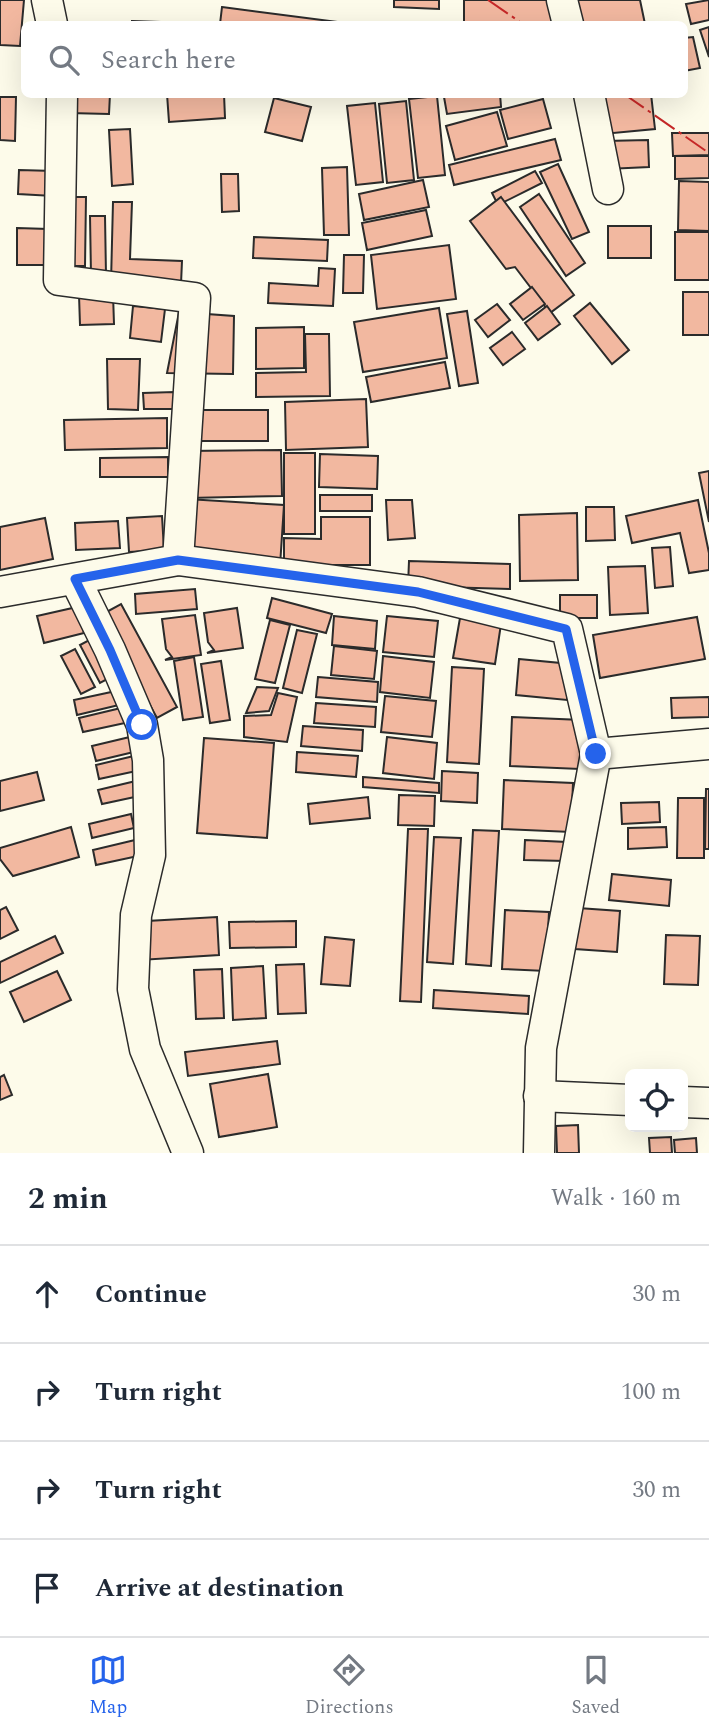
<!DOCTYPE html>
<html lang="en">
<head>
<meta charset="utf-8">
<style>
	:root { --surface:#fff; --page:#f2f2f3; --text:#1f2937; --muted:#747a83; --line:#e0e1e3; --accent:#2563eb }
	body { margin:0; font-family:Spectral,serif; background:var(--page); color:var(--text) }
	.controls { position:absolute; right:21px; bottom:21px; display:grid; overflow:hidden; border-radius:10px; box-shadow:0 7px 28px #0002 }
	.controls button { width:63px; height:63px; display:grid; place-items:center; padding:0; border:0; border-bottom:2px solid var(--line); background:var(--surface); color:var(--text); font:35px sans-serif }
	.stop { position:absolute; width:21px; height:21px; margin:-16px; border:5px solid #2563eb; border-radius:50%; background:#fff }
	.stop.end { background:#2563eb; border-color:#fff; box-shadow:0 2px 7px #0008 }
	.list { margin:0; padding:0; list-style:none }
	h2 { display:flex; justify-content:space-between; align-items:center; height:91px; margin:0; padding:0 28px; font-size:30px }
	h2 small { font-size:23px; font-weight:400; color:var(--muted) }
	.list li { display:grid; grid-template-columns:46px 1fr auto; gap:21px; align-items:center; box-sizing:border-box; height:98px; padding:0 28px; border-top:2px solid var(--line) }
	.list b { display:block; font-size:26px; white-space:nowrap }
	.list em { font-size:23px; font-style:normal; color:var(--muted) }
	.icon { flex:none; width:38px; height:38px; fill:none; stroke:currentColor; stroke-width:2; stroke-linecap:round; stroke-linejoin:round }
	.map { position:relative; flex:none; width:709px; height:1153px; overflow:hidden }
	.search { position:absolute; background:var(--surface); box-shadow:0 7px 28px #0002; left:21px; right:21px; top:21px; height:77px; display:flex; align-items:center; gap:18px; box-sizing:border-box; padding:0 24px; border-radius:10px; color:var(--muted); font-size:26px }
	.sheet { height:483px; background:var(--surface) }
	nav { display:flex; justify-content:space-around; align-items:center; box-sizing:border-box; height:98px; border-top:2px solid var(--line); background:var(--surface); font-size:19px; color:var(--muted) }
	nav a { display:grid; justify-items:center; gap:4px }
	nav .on { color:var(--accent) }
	.map>svg:first-child { display:block }
</style>
</head>
<body>
<div class="map">
<svg width="709" height="1153" viewBox="0 0 709 1153">
	<rect width="100%" height="100%" fill="#fdfbea"/>
	<g fill="#f2b8a0" stroke="#2b2b2b" stroke-width="2">
		<polygon points="0,0 24,0 20,46 0,45"/>
		<polygon points="394,0 439,0 439,9 394,7"/>
		<polygon points="464,0 557,0 558,24 464,24"/>
		<polygon points="575,0 640,0 645,24 580,24"/>
		<polygon points="709,0 709,20 691,24 686,4"/>
		<polygon points="222,7 353,24 220,24"/>
		<polygon points="132,21 189,23 189,24 132,24"/>
		<polygon points="709,27 709,57 700,30"/>
		<polygon points="693,37 700,68 684,71 684,38"/>
		<polygon points="70,94 110,94 109,114 69,113"/>
		<polygon points="167,94 224,94 225,118 169,122"/>
		<polygon points="463,94 500,94 501,107 447,114 444,97"/>
		<polygon points="616,94 651,94 655,129 603,134 599,97"/>
		<polygon points="437,96 445,175 418,178 409,99"/>
		<polygon points="0,97 16,97 15,141 0,140"/>
		<polygon points="274,98 311,107 302,141 265,132"/>
		<polygon points="543,99 551,128 508,139 500,110"/>
		<polygon points="406,101 414,180 387,183 379,104"/>
		<polygon points="375,103 383,182 356,185 347,106"/>
		<polygon points="497,112 507,146 455,160 446,126"/>
		<polygon points="130,129 133,184 112,186 109,130"/>
		<polygon points="672,133 709,133 709,155 673,156"/>
		<polygon points="555,139 561,160 454,185 449,165"/>
		<polygon points="648,140 649,167 607,169 605,141"/>
		<polygon points="675,156 709,156 709,178 675,179"/>
		<polygon points="558,164 589,232 572,239 540,172"/>
		<polygon points="347,167 349,235 324,235 322,168"/>
		<polygon points="19,170 54,171 53,196 18,194"/>
		<polygon points="535,171 542,183 498,205 492,193"/>
		<polygon points="221,174 238,174 239,211 222,212"/>
		<polygon points="423,180 429,207 364,220 359,194"/>
		<polygon points="679,181 709,182 709,231 678,230"/>
		<polygon points="539,194 585,263 566,276 520,207"/>
		<polygon points="69,197 86,197 85,266 69,266"/>
		<polygon points="501,197 574,295 550,313 515,267 506,269 470,221"/>
		<polygon points="113,202 132,202 130,259 182,261 181,284 111,282"/>
		<polygon points="426,210 432,236 367,250 362,223"/>
		<polygon points="90,216 105,216 106,275 91,275"/>
		<rect x="608" y="226" width="43" height="32"/>
		<polygon points="17,228 48,229 48,265 17,265"/>
		<rect x="675" y="232" width="34" height="48"/>
		<polygon points="254,237 328,240 327,261 253,258"/>
		<polygon points="449,245 456,299 377,309 371,255"/>
		<polygon points="344,255 364,255 363,293 343,293"/>
		<polygon points="319,268 335,269 333,306 268,303 269,283 318,286"/>
		<polygon points="532,287 545,304 523,320 510,304"/>
		<rect x="683" y="292" width="26" height="43"/>
		<polygon points="113,294 114,324 80,325 79,295"/>
		<polygon points="590,303 629,350 612,364 574,316"/>
		<polygon points="497,304 510,320 488,337 475,320"/>
		<polygon points="133,306 165,309 161,342 130,338"/>
		<polygon points="547,306 560,324 538,340 525,323"/>
		<polygon points="439,308 447,358 363,372 354,322"/>
		<polygon points="467,311 478,383 459,386 447,314"/>
		<polygon points="179,312 234,316 233,374 167,373"/>
		<polygon points="304,327 304,368 256,369 256,328"/>
		<polygon points="512,332 525,349 503,365 490,348"/>
		<polygon points="305,334 329,334 330,396 256,397 256,373 306,372"/>
		<polygon points="107,359 140,359 138,410 108,409"/>
		<polygon points="445,362 450,388 371,402 366,377"/>
		<polygon points="174,392 174,409 144,409 143,393"/>
		<polygon points="366,399 368,447 286,450 285,402"/>
		<rect x="193" y="410" width="75" height="31"/>
		<polygon points="167,418 167,448 65,450 64,420"/>
		<polygon points="281,450 282,496 188,498 187,451"/>
		<rect x="284" y="453" width="31" height="81"/>
		<polygon points="320,454 378,456 377,489 319,487"/>
		<polygon points="168,457 168,477 100,477 100,458"/>
		<polygon points="709,471 709,522 699,473"/>
		<rect x="320" y="495" width="52" height="16"/>
		<polygon points="187,499 284,505 280,566 184,560"/>
		<polygon points="386,500 412,500 415,538 388,540"/>
		<polygon points="698,500 709,553 709,570 689,573 680,533 632,543 626,516"/>
		<polygon points="586,507 614,507 615,540 586,541"/>
		<polygon points="577,513 578,580 520,581 519,515"/>
		<polygon points="162,516 164,550 129,552 127,518"/>
		<polygon points="321,517 370,517 370,565 284,565 284,538 321,539"/>
		<polygon points="45,518 53,559 0,570 0,527"/>
		<polygon points="118,521 120,548 76,550 75,523"/>
		<polygon points="670,547 673,586 655,588 652,548"/>
		<polygon points="409,561 510,564 510,589 408,586"/>
		<polygon points="645,566 648,613 610,615 608,567"/>
		<polygon points="195,589 197,609 136,614 135,594"/>
		<rect x="560" y="595" width="37" height="23"/>
		<polygon points="272,598 332,614 326,633 267,618"/>
		<polygon points="121,604 177,707 157,718 101,615"/>
		<polygon points="77,607 84,633 44,643 37,616"/>
		<polygon points="237,608 243,648 207,653 214,650 208,642 204,613"/>
		<polygon points="195,615 201,655 165,660 172,657 166,649 162,619"/>
		<polygon points="334,616 377,621 375,649 332,645"/>
		<polygon points="387,616 438,621 434,657 383,652"/>
		<polygon points="697,617 705,659 600,678 593,635"/>
		<polygon points="460,618 501,624 495,664 453,658"/>
		<polygon points="270,620 290,625 275,683 255,679"/>
		<polygon points="297,630 317,634 302,693 283,688"/>
		<polygon points="93,638 113,676 100,683 80,645"/>
		<polygon points="334,646 377,651 374,679 331,675"/>
		<polygon points="75,649 95,687 81,694 61,656"/>
		<polygon points="383,656 434,662 430,698 380,692"/>
		<polygon points="194,657 203,717 183,720 174,661"/>
		<polygon points="519,659 571,664 567,700 516,695"/>
		<polygon points="221,661 230,720 210,723 201,664"/>
		<polygon points="452,667 484,669 479,764 447,762"/>
		<polygon points="318,677 378,682 377,702 316,697"/>
		<polygon points="257,687 278,688 269,711 246,713"/>
		<polygon points="116,691 119,705 77,715 74,700"/>
		<polygon points="278,693 297,697 287,742 244,737 244,716 271,715"/>
		<polygon points="385,696 436,701 432,737 381,732"/>
		<polygon points="709,697 709,717 672,718 671,698"/>
		<polygon points="316,703 376,707 375,727 314,723"/>
		<polygon points="121,708 125,723 83,732 79,718"/>
		<polygon points="512,717 582,720 580,769 510,766"/>
		<polygon points="303,726 363,730 362,751 301,746"/>
		<polygon points="134,736 138,751 96,761 92,746"/>
		<polygon points="387,737 437,743 434,779 383,773"/>
		<polygon points="204,738 274,743 267,838 197,833"/>
		<polygon points="297,752 358,756 356,777 296,772"/>
		<polygon points="138,755 141,770 99,779 96,765"/>
		<polygon points="442,771 478,773 477,803 441,801"/>
		<polygon points="37,772 44,800 0,811 0,781"/>
		<polygon points="363,777 439,783 439,793 363,787"/>
		<polygon points="140,780 144,795 102,804 98,790"/>
		<polygon points="504,780 573,783 571,832 502,829"/>
		<polygon points="706,789 709,789 709,849 705,849"/>
		<polygon points="399,795 435,796 434,826 398,825"/>
		<polygon points="368,797 370,818 310,824 308,804"/>
		<polygon points="678,798 704,798 704,858 677,858"/>
		<polygon points="659,802 660,822 622,824 621,803"/>
		<polygon points="131,814 134,828 92,838 89,824"/>
		<polygon points="71,827 79,857 13,876 0,859 0,848"/>
		<polygon points="666,827 667,847 628,849 628,828"/>
		<polygon points="408,829 428,829 421,1002 400,1001"/>
		<polygon points="473,830 499,831 491,966 466,964"/>
		<polygon points="434,837 461,838 453,964 427,962"/>
		<polygon points="135,840 138,856 96,865 93,850"/>
		<polygon points="525,840 567,842 566,861 524,860"/>
		<polygon points="612,874 671,880 669,906 609,900"/>
		<polygon points="6,907 18,930 0,939 0,910"/>
		<polygon points="578,908 620,911 617,952 575,949"/>
		<polygon points="505,910 549,912 546,971 502,969"/>
		<polygon points="217,917 219,955 140,960 147,921"/>
		<polygon points="296,921 296,947 230,948 229,922"/>
		<polygon points="666,935 700,936 698,985 664,984"/>
		<polygon points="55,936 63,953 0,983 0,962"/>
		<polygon points="325,937 354,940 350,986 321,984"/>
		<polygon points="304,964 306,1013 278,1014 276,965"/>
		<polygon points="263,966 266,1018 233,1020 231,968"/>
		<polygon points="222,969 224,1018 196,1019 194,970"/>
		<polygon points="57,971 71,1000 24,1022 10,992"/>
		<polygon points="434,990 529,996 528,1014 433,1008"/>
		<polygon points="277,1041 280,1064 188,1076 185,1052"/>
		<polygon points="268,1074 277,1127 219,1137 210,1084"/>
		<polygon points="4,1075 12,1095 0,1100 0,1077"/>
		<polygon points="578,1125 579,1153 557,1153 556,1126"/>
		<polygon points="671,1137 672,1153 650,1153 649,1138"/>
		<polygon points="696,1138 697,1153 675,1153 674,1140"/>
	</g>
	<g fill="none" stroke-linecap="round" stroke-linejoin="round">
		<g stroke="#2b2b2b" stroke-width="33">
			<g id="minor">
				<polyline points="47,0 52,24"/>
				<polyline points="562,0 568,24"/>
				<polyline points="62,94 59,280 195,298 178,560"/>
				<polyline points="589,94 608,189"/>
				<polyline points="75,579 110,650 142,725 148,760 150,855 136,915 133,989 145,1049 188,1153"/>
				<polyline points="0,592 178,560 418,592 567,629 596,754 709,744"/>
				<polyline points="539,1096 630,1100"/>
				<polyline points="683,1102 709,1103"/>
				<polyline points="539,1153 541,1048 596,754"/>
			</g>
		</g>
		<use href="#minor" stroke="#fdfbea" stroke-width="30"/>
		<g stroke="#c62828" stroke-width="2" stroke-dasharray="24 5 3.5 5" stroke-linecap="butt">
			<polyline points="488,0 523,24"/>
			<polyline points="624,94 709,153"/>
		</g>
	</g>
	<g fill="none" stroke-linecap="round" stroke-linejoin="round">
		<polyline stroke="#2563eb" stroke-width="9" points="142,725 110,650 75,579 178,560 418,592 566,629 596,754"/>
	</g>
</svg>
<div class="controls">
<button><svg class="icon" aria-label="locate" viewBox="0 0 24 24"><circle cx="12" cy="12" r="6"/><path d="M12 2v4M12 18v4M2 12h4M18 12h4"/></svg></button>
</div>
<div class="stop" style="left:142px;top:725px"></div>
<div class="stop end" style="left:596px;top:754px"></div>
<div class="search"><svg class="icon" aria-label="search" viewBox="0 0 24 24"><circle cx="10" cy="10" r="6"/><path d="M15 15l6 6"/></svg>Search here</div>
</div>
<section class="sheet">
<h2>2 min<small>Walk · 160 m</small></h2>
<ul class="list">
<li><svg class="icon" aria-label="ahead" viewBox="0 0 24 24"><path d="M12 20V5M6 11l6-6 6 6"/></svg><div><b>Continue</b></div><em>30 m</em></li>
<li><svg class="icon" aria-label="right" viewBox="0 0 24 24"><path d="M7 20v-9h11M14 6l5 5-5 5"/></svg><div><b>Turn right</b></div><em>100 m</em></li>
<li><svg class="icon" aria-label="right" viewBox="0 0 24 24"><path d="M7 20v-9h11M14 6l5 5-5 5"/></svg><div><b>Turn right</b></div><em>30 m</em></li>
<li><svg class="icon" aria-label="arrive" viewBox="0 0 24 24"><path d="M6 21V4h12l-3 4 3 4H6"/></svg><div><b>Arrive at destination</b></div></li>
</ul>
</section>
<nav>
<a class="on"><svg class="icon" aria-label="map" viewBox="0 0 24 24"><path d="M3 6l6-2 6 2 6-2v14l-6 2-6-2-6 2zM9 4v14M15 6v14"/></svg>Map</a>
<a><svg class="icon" aria-label="directions" viewBox="0 0 24 24"><path d="M12 3l9 9-9 9-9-9zM9 14v-3h6M13 9l2 2-2 2"/></svg>Directions</a>
<a><svg class="icon" aria-label="saved" viewBox="0 0 24 24"><path d="M7 4h10v16l-5-4-5 4z"/></svg>Saved</a>
</nav>
</body>
</html>
